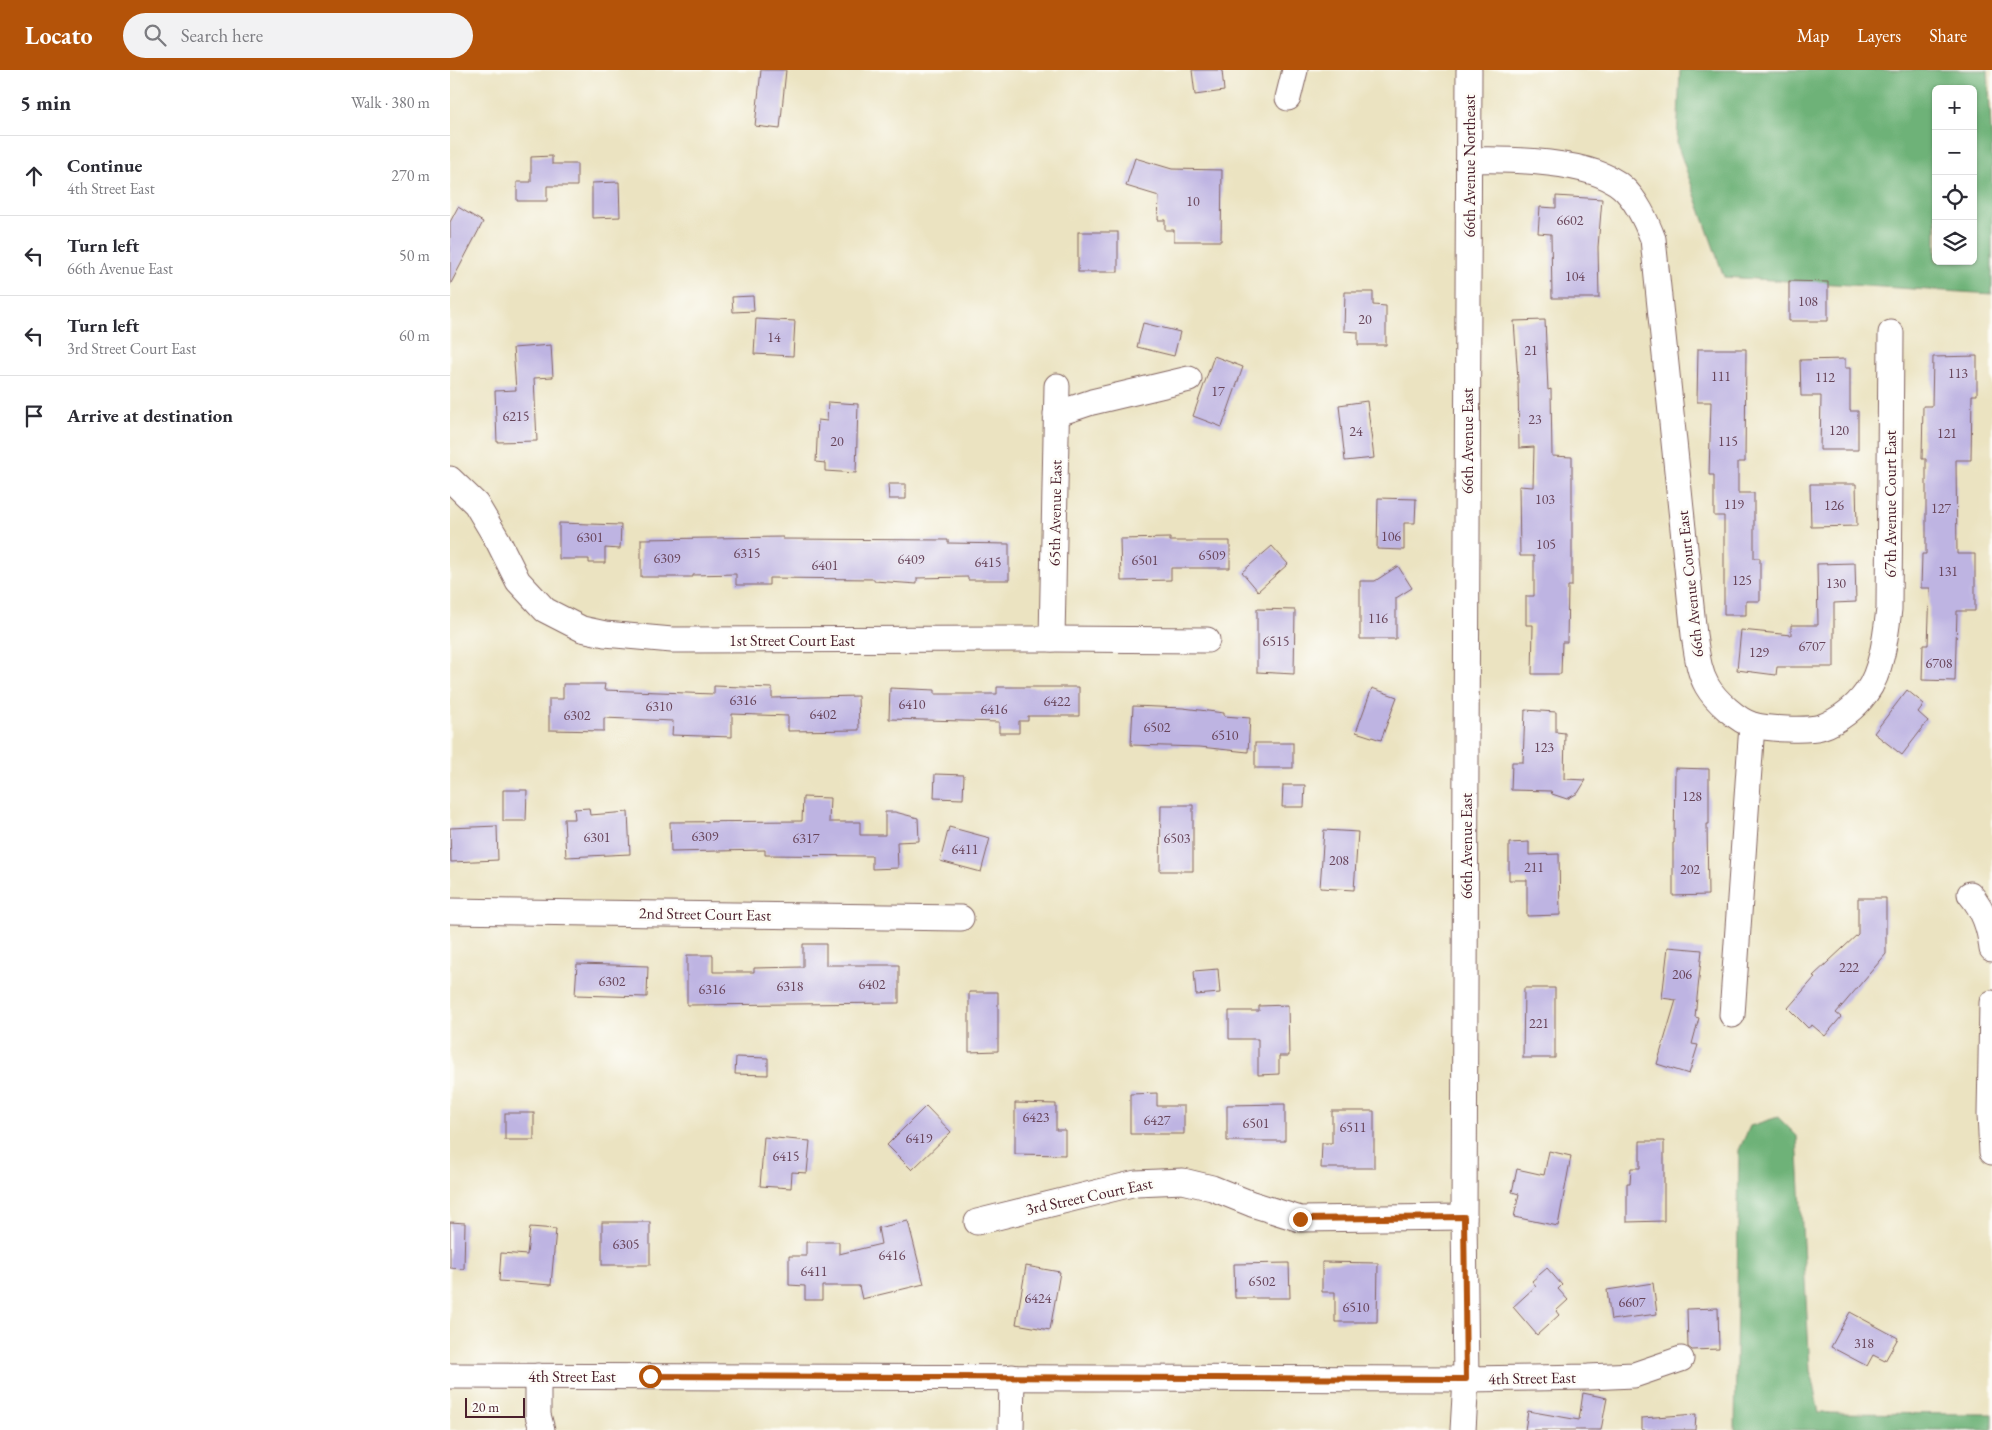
<!DOCTYPE html>
<html lang="en">
<head>
<meta charset="utf-8">
<style>
	:root { --surface:#fff; --page:#f2f2f3; --text:#2b2b33; --muted:#7c7c81; --line:#e1e1e2; --accent:#b45309 }
	body { margin:0; font-family:"EB Garamond",serif; background:var(--page); color:var(--text) }
	.controls { position:absolute; right:15px; top:15px; display:grid; overflow:hidden; border-radius:8px; box-shadow:0 1px 4px #0004 }
	.controls button { width:45px; height:45px; display:grid; place-items:center; padding:0; border:0; border-bottom:1px solid var(--line); background:var(--surface); color:var(--text); font:25px sans-serif }
	.scale { position:absolute; left:15px; bottom:12px; width:60px; box-sizing:border-box; padding-left:5px; border:2px solid #4a1f2b; border-top:0; font-size:14px; line-height:18px; white-space:nowrap; color:#4a1f2b; -webkit-text-stroke:4px #fdfcf7; paint-order:stroke }
	.stop { position:absolute; width:15px; height:15px; margin:-11px; border:4px solid #b45309; border-radius:50%; background:#fff }
	.stop.end { background:#b45309; border-color:#fff; box-shadow:0 1px 5px #0008 }
	.list { margin:0; padding:0; list-style:none }
	h2 { display:flex; justify-content:space-between; align-items:center; height:65px; margin:0; padding:0 20px; font-size:21px }
	h2 small { font-size:16px; font-weight:400; color:var(--muted) }
	.list li { display:grid; grid-template-columns:32px 1fr auto; gap:15px; align-items:center; box-sizing:border-box; height:80px; padding:0 20px; border-top:1px solid var(--line) }
	.list b { display:block; font-size:19px; white-space:nowrap }
	.list p { margin:0; font-size:16px; white-space:nowrap; color:var(--muted) }
	.list em { font-size:16px; font-style:normal; color:var(--muted) }
	.icon { flex:none; width:28px; height:28px; fill:none; stroke:currentColor; stroke-width:2; stroke-linecap:round; stroke-linejoin:round }
	.map { position:relative; flex:none; width:1542px; height:1360px; overflow:hidden }
	header { display:flex; align-items:center; gap:30px; box-sizing:border-box; height:70px; padding:0 25px; background:var(--accent); color:#fff }
	header strong { font-size:24px }
	nav { display:flex; gap:28px; margin-inline-start:auto; font-size:18px }
	.search { width:350px; height:45px; background:var(--page); display:flex; align-items:center; gap:12px; box-sizing:border-box; padding:0 18px; border-radius:28px; color:var(--muted); font-size:19px }
	main { display:flex }
	aside { flex:1; background:var(--surface) }
	.map>svg:first-child { display:block }
</style>
</head>
<body>
<header>
<strong>Locato</strong>
<div class="search"><svg class="icon" aria-label="search" viewBox="0 0 24 24"><circle cx="10" cy="10" r="6"/><path d="M15 15l6 6"/></svg>Search here</div>
<nav><a>Map</a><a>Layers</a><a>Share</a></nav>
</header>
<main>
<aside>
<h2>5 min<small>Walk · 380 m</small></h2>
<ul class="list">
<li><svg class="icon" aria-label="ahead" viewBox="0 0 24 24"><path d="M12 20V5M6 11l6-6 6 6"/></svg><div><b>Continue</b><p>4th Street East</p></div><em>270 m</em></li>
<li><svg class="icon" aria-label="left" viewBox="0 0 24 24"><path d="M17 20v-9H6M10 6l-5 5 5 5"/></svg><div><b>Turn left</b><p>66th Avenue East</p></div><em>50 m</em></li>
<li><svg class="icon" aria-label="left" viewBox="0 0 24 24"><path d="M17 20v-9H6M10 6l-5 5 5 5"/></svg><div><b>Turn left</b><p>3rd Street Court East</p></div><em>60 m</em></li>
<li><svg class="icon" aria-label="arrive" viewBox="0 0 24 24"><path d="M6 21V4h12l-3 4 3 4H6"/></svg><div><b>Arrive at destination</b></div></li>
</ul>
</aside>
<div class="map">
<svg width="1542" height="1360" viewBox="0 0 1542 1360">
	<rect width="100%" height="100%" fill="#fdfcf7"/>
	<filter id="ink" filterUnits="userSpaceOnUse"><feTurbulence type="fractalNoise" baseFrequency=".02" numOctaves="2"/><feDisplacementMap in="SourceGraphic" scale="10" xChannelSelector="R" yChannelSelector="G"/><feConvolveMatrix kernelMatrix="1 2 1 2 8 2 1 2 1" color-interpolation-filters="sRGB"/></filter>
	<filter id="wash" filterUnits="userSpaceOnUse"><feTurbulence type="fractalNoise" baseFrequency=".0096" numOctaves="4" result="noise"/><feDisplacementMap in="SourceGraphic" scale="20" xChannelSelector="R" yChannelSelector="G"/><feGaussianBlur stdDeviation="1.12" result="paint"/><feColorMatrix in="noise" values="0 0 0 0 0 0 0 0 0 0 0 0 0 0 0 0 0 1.4 0 .05"/><feComposite in="paint" operator="in"/></filter>
	<g filter="url(#wash)">
		<rect width="100%" height="100%" fill="#ebe3c1"/>
		<g fill="#6eb278" stroke="#5c6852" fill-rule="evenodd">
			<path d="M1230 0H1538L1542 79V224L1274 207 1227 74ZM1486 19H1523V191H1486Z"/>
			<polygon points="1328,1047 1347,1066 1360,1300 1369,1343 1542,1344 1542,1360 1285,1360 1289,1080 1300,1056"/>
		</g>
		<g id="blocks">
			<g fill="#beb4e2">
				<polygon points="311,0 336,0 330,59 305,56"/>
				<polygon points="742,0 772,0 774,21 745,25"/>
				<polygon points="102,86 102,94 127,94 127,116 97,116 97,131 67,131 67,112 81,112 81,87"/>
				<polygon points="685,88 722,99 772,100 771,171 724,171 724,160 715,160 715,150 708,150 709,126 676,116"/>
				<polygon points="169,112 170,147 142,148 142,113"/>
				<polygon points="1106,126 1152,129 1148,177 1149,228 1102,228 1101,164 1088,163 1090,137 1106,138"/>
				<polygon points="8,137 33,152 0,215 0,152"/>
				<rect x="628" y="162" width="40" height="40"/>
				<polygon points="1339,211 1378,212 1378,251 1339,251"/>
				<polygon points="895,222 923,222 923,235 936,236 936,275 908,275 908,262 894,261"/>
				<polygon points="303,226 304,241 283,242 282,227"/>
				<polygon points="306,249 345,251 343,286 304,284"/>
				<polygon points="1095,250 1098,320 1101,319 1102,386 1122,387 1122,516 1118,516 1117,572 1112,572 1111,604 1082,604 1083,555 1076,555 1076,526 1084,526 1084,486 1070,486 1069,416 1083,417 1084,377 1069,378 1068,310 1064,251"/>
				<polygon points="693,253 730,262 724,286 687,277"/>
				<polygon points="101,275 103,307 84,308 87,371 47,372 45,321 66,320 63,278"/>
				<polygon points="1248,279 1296,279 1295,392 1288,392 1288,423 1304,423 1304,488 1310,488 1310,531 1296,531 1296,545 1274,545 1274,446 1264,446 1264,405 1259,405 1261,332 1247,332"/>
				<polygon points="764,286 793,297 772,357 743,346"/>
				<polygon points="1527,286 1527,325 1522,325 1521,390 1506,390 1507,484 1525,484 1525,541 1507,541 1505,611 1472,610 1473,575 1478,575 1480,518 1471,518 1472,484 1476,484 1476,389 1472,389 1473,336 1482,336 1483,287"/>
				<polygon points="1395,289 1395,298 1400,298 1400,341 1408,341 1408,380 1370,380 1371,326 1351,326 1350,290"/>
				<polygon points="917,331 924,388 895,391 889,335"/>
				<polygon points="378,332 408,334 406,403 375,401 375,393 366,392 368,350 377,351"/>
				<polygon points="438,414 456,414 456,429 439,429"/>
				<polygon points="1360,414 1406,414 1407,456 1361,457"/>
				<polygon points="928,428 966,429 965,453 954,453 954,480 927,479"/>
				<polygon points="109,453 171,455 170,479 155,478 155,493 139,493 139,489 109,489"/>
				<polygon points="333,467 333,469 498,470 498,473 559,474 559,510 518,510 518,507 467,508 467,514 424,511 424,509 319,508 319,515 286,515 286,504 243,505 243,507 191,507 191,469"/>
				<polygon points="720,468 720,471 780,471 780,498 721,498 721,510 671,511 670,469"/>
				<polygon points="822,476 838,494 808,521 792,502"/>
				<polygon points="1405,493 1406,532 1384,533 1384,597 1327,597 1326,605 1287,600 1291,560 1341,565 1341,555 1368,555 1367,494"/>
				<polygon points="948,496 962,518 946,528 946,569 910,569 910,511 925,511"/>
				<polygon points="807,539 845,540 844,604 807,602"/>
				<polygon points="113,614 155,614 154,620 264,624 264,616 322,618 322,628 408,626 409,660 338,661 338,646 282,644 282,667 222,665 223,651 154,648 154,661 99,660 99,629 113,629"/>
				<polygon points="547,617 629,617 629,646 578,646 578,651 569,651 569,663 549,663 549,652 439,649 440,618 485,620 485,624 547,624"/>
				<polygon points="922,618 947,627 931,670 906,662"/>
				<polygon points="1457,620 1474,634 1468,642 1478,651 1452,685 1424,663"/>
				<polygon points="683,636 733,638 774,643 774,646 800,648 798,682 750,677 681,675"/>
				<polygon points="1075,640 1106,642 1106,662 1115,663 1114,709 1136,710 1128,723 1117,729 1102,724 1101,721 1061,720 1062,692 1073,692"/>
				<rect x="805" y="673" width="38" height="25"/>
				<polygon points="1225,698 1259,699 1259,754 1257,754 1258,825 1223,826 1223,773 1224,773"/>
				<polygon points="485,704 514,705 513,729 484,728"/>
				<polygon points="833,715 855,715 854,737 832,737"/>
				<polygon points="53,720 77,720 76,751 53,751"/>
				<polygon points="353,727 380,728 379,752 410,752 410,765 435,765 435,742 445,742 468,748 469,771 447,772 448,798 422,799 422,786 315,785 315,780 221,782 220,752 352,751"/>
				<polygon points="711,735 743,735 743,801 710,801"/>
				<polygon points="139,738 140,745 178,742 180,784 116,787 114,749 125,749 124,739"/>
				<polygon points="47,756 48,790 1,792 0,758"/>
				<polygon points="499,757 540,768 531,802 490,791"/>
				<polygon points="874,760 908,762 904,820 870,818"/>
				<polygon points="1079,772 1079,785 1109,784 1110,845 1077,846 1077,810 1059,810 1059,773"/>
				<polygon points="1408,828 1436,828 1436,884 1386,943 1391,947 1375,966 1362,955 1358,958 1338,938 1365,907 1363,906 1408,864"/>
				<polygon points="353,874 376,874 376,895 449,895 449,933 237,935 237,885 263,885 263,902 304,902 304,898 353,897"/>
				<polygon points="1218,877 1252,880 1245,947 1249,948 1242,974 1248,975 1239,1004 1207,994 1226,930 1212,928"/>
				<polygon points="127,894 198,896 197,927 125,925"/>
				<polygon points="768,899 770,923 746,925 744,901"/>
				<polygon points="1074,918 1105,918 1105,988 1073,988"/>
				<polygon points="519,922 548,922 548,981 519,982"/>
				<polygon points="838,935 839,986 829,986 829,1004 808,1005 808,969 779,969 779,941 809,941 809,936"/>
				<polygon points="286,987 318,988 318,1005 285,1004"/>
				<polygon points="707,1023 707,1036 734,1036 734,1064 680,1064 680,1024"/>
				<polygon points="565,1033 606,1034 606,1060 615,1060 615,1085 565,1084"/>
				<polygon points="835,1034 835,1071 777,1071 777,1035"/>
				<polygon points="476,1036 501,1062 462,1100 437,1075"/>
				<polygon points="882,1041 924,1041 924,1098 871,1098 872,1073 882,1073"/>
				<rect x="55" y="1043" width="29" height="27"/>
				<polygon points="314,1067 360,1071 357,1103 342,1102 341,1118 310,1116"/>
				<polygon points="1190,1071 1214,1071 1214,1151 1177,1152 1177,1113 1180,1113 1181,1098 1190,1098"/>
				<polygon points="1099,1081 1121,1086 1108,1156 1064,1147 1069,1124 1062,1122 1067,1099 1094,1105"/>
				<polygon points="458,1151 474,1214 412,1229 409,1216 372,1216 372,1230 355,1230 355,1216 339,1215 339,1186 356,1186 356,1172 389,1172 389,1184 431,1174 428,1158"/>
				<polygon points="0,1152 15,1153 14,1199 0,1198"/>
				<rect x="152" y="1152" width="48" height="43"/>
				<polygon points="80,1157 106,1159 101,1215 49,1211 51,1183 77,1185"/>
				<polygon points="872,1192 928,1193 927,1252 885,1252 885,1222 872,1222"/>
				<polygon points="839,1193 840,1228 785,1228 784,1194"/>
				<polygon points="576,1196 610,1202 600,1260 566,1254"/>
				<polygon points="1097,1198 1112,1215 1108,1219 1118,1230 1106,1241 1109,1245 1087,1265 1063,1237 1086,1216 1082,1211"/>
				<polygon points="1203,1213 1207,1244 1161,1250 1157,1220"/>
				<polygon points="1268,1238 1269,1279 1242,1280 1238,1277 1237,1239"/>
				<polygon points="1400,1242 1448,1268 1435,1291 1423,1285 1417,1296 1381,1277"/>
				<polygon points="1133,1323 1157,1328 1151,1360 1075,1360 1078,1341 1129,1350"/>
				<polygon points="1246,1344 1245,1360 1192,1360 1192,1348"/>
			</g>
		</g>
	</g>
	<g filter="url(#ink)">
		<use href="#blocks" fill-opacity="0" stroke="#826460" stroke-width="1"/>
		<g fill="none" stroke-linecap="round" stroke-linejoin="round">
			<g stroke="#826460" stroke-width="27">
				<g id="minor">
					<polyline points="838,28 845,0"/>
					<path d="M1019 90C1058 89 1142 90 1172 117 1187 130 1196 151 1203 169L1244 565C1247 583 1248 600 1257 616 1265 630 1288 651 1303 655 1317 659 1357 661 1371 657 1389 651 1406 637 1416 623 1432 602 1436 564 1439 539L1441 263"/>
					<polyline points="606,344 642,332 739,309"/>
					<polyline points="0,409 26,434 48,471 68,511 95,540 132,559 155,564 222,570 602,569 757,570"/>
					<polyline points="602,569 607,316"/>
					<path d="M1520 824C1533 839 1540 859 1542 879"/>
					<polyline points="0,841 511,848"/>
					<polyline points="1542,933 1540,1045 1542,1082"/>
					<polyline points="1282,945 1302,655"/>
					<polyline points="527,1152 686,1113 733,1111 762,1118 802,1134 850,1149 1014,1147"/>
					<polyline points="0,1306 1016,1309 1138,1307 1184,1305 1231,1289"/>
					<polyline points="88,1306 88,1345 92,1360"/>
					<polyline points="561,1360 562,1307"/>
					<polyline points="1013,1360 1016,1309 1014,1147 1019,0"/>
				</g>
			</g>
			<use href="#minor" stroke="#fff" stroke-width="25"/>
		</g>
	</g>
	<g fill="none" stroke-linecap="round" stroke-linejoin="round" filter="url(#ink)">
		<polyline stroke="#b45309" stroke-width="6" points="200,1306 1016,1309 1014,1147 850,1149"/>
	</g>
	<g text-anchor="middle" dominant-baseline="central" stroke-width="5" stroke-linejoin="round" paint-order="stroke">
		<g font-size="14" fill="#674459">
			<text x="743" y="131">10</text>
			<text x="1120" y="150">6602</text>
			<text x="1125" y="206">104</text>
			<text x="1358" y="231">108</text>
			<text x="915" y="249">20</text>
			<text x="324" y="267">14</text>
			<text x="1081" y="280">21</text>
			<text x="1508" y="303">113</text>
			<text x="1271" y="306">111</text>
			<text x="1375" y="307">112</text>
			<text x="768" y="321">17</text>
			<text x="66" y="346">6215</text>
			<text x="1085" y="349">23</text>
			<text x="1389" y="360">120</text>
			<text x="906" y="361">24</text>
			<text x="1497" y="363">121</text>
			<text x="387" y="371">20</text>
			<text x="1278" y="371">115</text>
			<text x="1095" y="429">103</text>
			<text x="1284" y="434">119</text>
			<text x="1384" y="435">126</text>
			<text x="1491" y="438">127</text>
			<text x="941" y="466">106</text>
			<text x="140" y="467">6301</text>
			<text x="1096" y="474">105</text>
			<text x="297" y="483">6315</text>
			<text x="762" y="485">6509</text>
			<text x="217" y="488">6309</text>
			<text x="461" y="489">6409</text>
			<text x="695" y="490">6501</text>
			<text x="538" y="492">6415</text>
			<text x="375" y="495">6401</text>
			<text x="1498" y="501">131</text>
			<text x="1292" y="510">125</text>
			<text x="1386" y="513">130</text>
			<text x="928" y="548">116</text>
			<text x="826" y="571">6515</text>
			<text x="1362" y="576">6707</text>
			<text x="1309" y="582">129</text>
			<text x="1489" y="593">6708</text>
			<text x="293" y="630">6316</text>
			<text x="607" y="631">6422</text>
			<text x="462" y="634">6410</text>
			<text x="209" y="636">6310</text>
			<text x="544" y="639">6416</text>
			<text x="373" y="644">6402</text>
			<text x="127" y="645">6302</text>
			<text x="707" y="657">6502</text>
			<text x="775" y="665">6510</text>
			<text x="1094" y="677">123</text>
			<text x="1242" y="726">128</text>
			<text x="255" y="766">6309</text>
			<text x="147" y="767">6301</text>
			<text x="356" y="768">6317</text>
			<text x="727" y="768">6503</text>
			<text x="515" y="779">6411</text>
			<text x="889" y="790">208</text>
			<text x="1084" y="797">211</text>
			<text x="1240" y="799">202</text>
			<text x="1399" y="897">222</text>
			<text x="1232" y="904">206</text>
			<text x="162" y="911">6302</text>
			<text x="422" y="914">6402</text>
			<text x="340" y="916">6318</text>
			<text x="262" y="919">6316</text>
			<text x="1089" y="953">221</text>
			<text x="586" y="1047">6423</text>
			<text x="707" y="1050">6427</text>
			<text x="806" y="1053">6501</text>
			<text x="903" y="1057">6511</text>
			<text x="469" y="1068">6419</text>
			<text x="336" y="1086">6415</text>
			<text x="176" y="1174">6305</text>
			<text x="442" y="1185">6416</text>
			<text x="364" y="1201">6411</text>
			<text x="812" y="1211">6502</text>
			<text x="588" y="1228">6424</text>
			<text x="1182" y="1232">6607</text>
			<text x="906" y="1237">6510</text>
			<text x="1414" y="1273">318</text>
		</g>
		<g font-size="16" fill="#4a1f2b" stroke="#fdfcf7">
			<text transform="translate(1019 96) rotate(-90)">66th Avenue Northeast</text>
			<text transform="translate(1017 371) rotate(-90)">66th Avenue East</text>
			<text transform="translate(1440 434) rotate(-90)">67th Avenue Court East</text>
			<text transform="translate(605 443) rotate(-89)">65th Avenue East</text>
			<text transform="translate(1240 514) rotate(-96)">66th Avenue Court East</text>
			<text x="342" y="570">1st Street Court East</text>
			<text transform="translate(1016 776) rotate(-90)">66th Avenue East</text>
			<text transform="translate(255 844) rotate(1)">2nd Street Court East</text>
			<text transform="translate(639 1126) rotate(-12)">3rd Street Court East</text>
			<text x="122" y="1306">4th Street East</text>
			<text transform="translate(1082 1308) rotate(-1)">4th Street East</text>
		</g>
	</g>
</svg>
<div class="controls">
<button>+</button>
<button>−</button>
<button><svg class="icon" aria-label="locate" viewBox="0 0 24 24"><circle cx="12" cy="12" r="6"/><path d="M12 2v4M12 18v4M2 12h4M18 12h4"/></svg></button>
<button><svg class="icon" aria-label="layers" viewBox="0 0 24 24"><path d="M12 4l9 5-9 5-9-5zM3 14l9 5 9-5"/></svg></button>
</div>
<div class="scale">20 m</div>
<div class="stop" style="left:200px;top:1306px"></div>
<div class="stop end" style="left:850px;top:1149px"></div>
</div>
</main>
</body>
</html>
